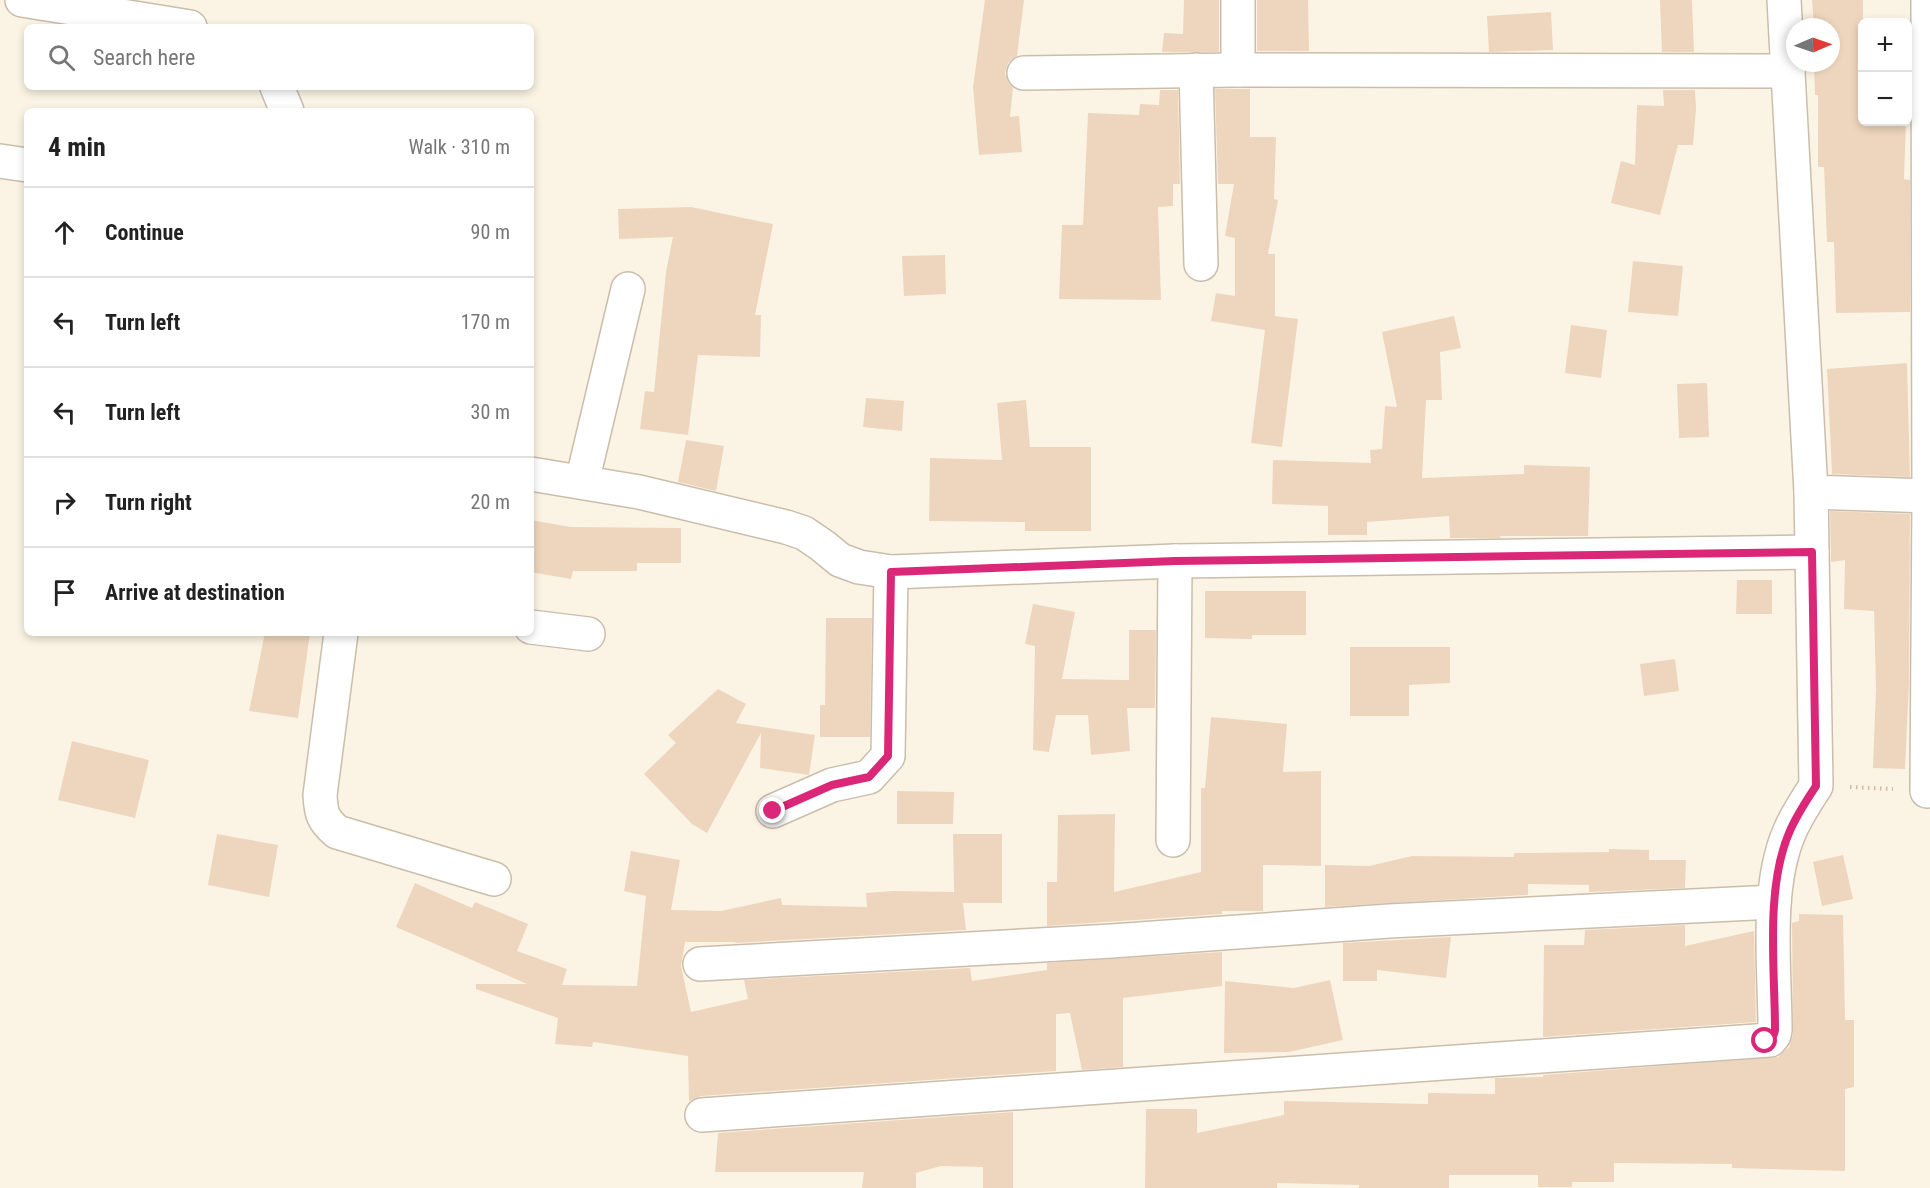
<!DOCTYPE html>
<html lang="en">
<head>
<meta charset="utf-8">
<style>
	:root { --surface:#fff; --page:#f2f2f2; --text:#222; --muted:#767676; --line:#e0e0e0 }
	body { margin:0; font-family:"Roboto Condensed",sans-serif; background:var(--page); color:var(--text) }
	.controls { position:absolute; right:18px; top:18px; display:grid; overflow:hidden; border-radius:9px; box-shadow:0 3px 9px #0003 }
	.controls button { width:54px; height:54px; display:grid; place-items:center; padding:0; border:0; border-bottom:2px solid var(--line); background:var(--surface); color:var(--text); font:30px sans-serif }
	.compass { position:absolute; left:1786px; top:18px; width:54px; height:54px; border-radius:50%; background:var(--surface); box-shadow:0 3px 9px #0003; rotate:88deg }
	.stop { position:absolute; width:18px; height:18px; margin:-14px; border:4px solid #db2777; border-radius:50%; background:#fff }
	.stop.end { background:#db2777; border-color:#fff; box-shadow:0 2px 6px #0008 }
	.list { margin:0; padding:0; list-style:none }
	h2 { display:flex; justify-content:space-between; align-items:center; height:78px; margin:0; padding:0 24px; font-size:26px }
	h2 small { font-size:20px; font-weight:400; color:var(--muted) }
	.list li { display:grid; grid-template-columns:39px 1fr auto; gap:18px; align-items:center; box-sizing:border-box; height:90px; padding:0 24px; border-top:2px solid var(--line) }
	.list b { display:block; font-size:22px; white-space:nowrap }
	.list em { font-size:20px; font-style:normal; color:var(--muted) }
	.icon { flex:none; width:33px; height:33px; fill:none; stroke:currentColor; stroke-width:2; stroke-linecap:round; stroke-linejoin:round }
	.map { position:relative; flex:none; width:1930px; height:1188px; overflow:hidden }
	.search { position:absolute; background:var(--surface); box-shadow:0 3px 9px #0003; left:24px; top:24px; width:510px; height:66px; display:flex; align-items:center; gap:15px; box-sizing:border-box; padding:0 21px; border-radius:9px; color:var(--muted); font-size:22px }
	.panel { position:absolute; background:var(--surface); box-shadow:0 3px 9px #0003; left:24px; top:108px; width:510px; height:528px; border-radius:9px }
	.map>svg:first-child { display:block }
</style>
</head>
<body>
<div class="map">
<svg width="1930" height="1188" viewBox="0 0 1930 1188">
	<rect width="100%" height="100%" fill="#fbf4e4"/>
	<g fill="#eed6be">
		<polygon points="985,0 1024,0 1017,56 1008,63 1005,73 1008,82 1013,88 1010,117 1019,116 1022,152 979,155 973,87"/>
		<polygon points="1184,0 1219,0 1219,52 1162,52 1164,33 1183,34"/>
		<polygon points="1257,0 1308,0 1309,51 1257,51"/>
		<polygon points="1660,0 1692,0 1694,52 1662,52"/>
		<polygon points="1812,0 1863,0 1863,122 1906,122 1904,179 1910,180 1910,312 1836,313 1834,242 1827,242 1824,167 1818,167 1818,95 1815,95 1814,63 1831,63 1831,27 1814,27"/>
		<polygon points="1551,12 1553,50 1489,52 1487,16"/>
		<polygon points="1215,89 1250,89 1250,137 1276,137 1274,199 1278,200 1268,254 1275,254 1275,316 1298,319 1282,447 1251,443 1265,330 1211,321 1216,293 1235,296 1235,238 1225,236 1234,184 1218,184"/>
		<polygon points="1160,90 1178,90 1180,184 1173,184 1173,206 1158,207 1161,300 1059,299 1062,225 1083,225 1088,113 1139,115 1140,104 1159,105"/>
		<polygon points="1663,90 1695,90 1696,109 1693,145 1678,145 1660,215 1611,203 1621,161 1635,165 1637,105 1664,106"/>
		<polygon points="691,207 773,224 755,315 761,315 760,357 698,355 688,435 640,429 645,391 654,392 666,272 673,237 619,239 618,209"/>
		<polygon points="945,255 946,294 904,296 902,256"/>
		<polygon points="1633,261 1683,266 1678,316 1628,312"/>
		<polygon points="1454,316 1461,348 1440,352 1442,400 1426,400 1422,478 1524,474 1524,465 1590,467 1588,536 1500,536 1500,538 1450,538 1449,516 1367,522 1367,535 1328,535 1328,506 1272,504 1273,460 1371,463 1370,450 1382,449 1385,406 1397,407 1382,332"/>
		<polygon points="1571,325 1607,330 1601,378 1565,373"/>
		<polygon points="1907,363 1910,477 1832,474 1827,369"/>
		<polygon points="1707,383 1709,437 1679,438 1677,384"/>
		<polygon points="866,398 904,401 902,431 863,427"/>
		<polygon points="1026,400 1030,447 1091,447 1091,531 1025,531 1025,522 929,521 930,458 1002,460 997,403"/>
		<polygon points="686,440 724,446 716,491 678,482"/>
		<polygon points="1830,511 1910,514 1909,683 1905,769 1873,768 1876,688 1874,611 1844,609 1845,560 1831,562"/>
		<polygon points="531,520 571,527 681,528 681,563 637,563 637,571 573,571 571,579 531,572"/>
		<polygon points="1737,580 1772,580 1772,614 1736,614"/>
		<polygon points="1205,591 1306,591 1306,635 1252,635 1252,639 1205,638"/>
		<polygon points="1033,604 1075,612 1062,679 1129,680 1129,630 1156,630 1155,708 1127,708 1130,751 1091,755 1088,715 1056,715 1049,752 1033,750 1035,646 1025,644"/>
		<polygon points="826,618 872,618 870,737 820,737 820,705 825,705"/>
		<polygon points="265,633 310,633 298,718 249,711"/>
		<polygon points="1350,647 1450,647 1450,683 1409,685 1409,716 1350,716"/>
		<polygon points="1675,659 1679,691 1644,696 1640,664"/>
		<polygon points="718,689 746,704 736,723 815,735 809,775 760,768 761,733 707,833 692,824 644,774 676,743 668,735"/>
		<polygon points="1211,717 1287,724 1283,772 1321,771 1321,866 1263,865 1263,911 1222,911 1222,914 1047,926 1047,882 1057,882 1058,815 1115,814 1114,892 1201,872 1201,788 1205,788"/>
		<polygon points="72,741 149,760 135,818 58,800"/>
		<polygon points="897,791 954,792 953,824 897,824"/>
		<polygon points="217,834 278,845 269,897 208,885"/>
		<polygon points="953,834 1002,834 1002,903 963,903 966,930 736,943 735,942 685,942 681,966 691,1012 748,999 744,980 970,968 972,981 1047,970 1047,963 1222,952 1222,986 1123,998 1123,1067 1082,1070 1070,1013 1056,1014 1056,1071 701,1096 689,1101 688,1056 593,1042 592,1047 555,1044 558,1018 476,989 476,984 527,984 396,927 415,883 472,908 475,902 528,924 517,951 567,969 562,985 637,986 646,896 624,891 631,851 680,860 671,910 721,911 781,898 782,905 867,907 866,893 893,891 954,892"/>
		<polygon points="1609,849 1649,850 1649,860 1686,860 1685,888 1589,892 1589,885 1528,884 1528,895 1325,907 1325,865 1369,866 1412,856 1514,857 1514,853 1609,852"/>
		<polygon points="1843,855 1853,899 1822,906 1813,862"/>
		<polygon points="1799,914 1843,915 1845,1020 1854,1020 1854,1087 1845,1089 1845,1171 1732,1168 1732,1164 1614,1163 1614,1182 1572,1182 1572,1187 1538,1187 1538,1175 1449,1175 1449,1188 1359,1188 1359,1185 1277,1183 1277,1188 1145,1188 1146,1109 1197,1109 1197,1133 1284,1115 1284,1101 1428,1104 1428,1093 1495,1094 1495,1078 1543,1077 1543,1075 1778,1057 1789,1047 1793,1034 1792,923 1799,921"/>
		<polygon points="1685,925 1685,946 1754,931 1756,1022 1543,1037 1544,945 1584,945 1585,930"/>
		<polygon points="1451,937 1446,978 1377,970 1377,981 1343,981 1343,943"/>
		<polygon points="1330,980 1343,1040 1289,1052 1224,1053 1225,981 1294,988"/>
		<polygon points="1013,1112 1013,1188 983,1188 983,1167 941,1166 916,1173 916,1188 862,1188 864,1172 715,1172 718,1133"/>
	</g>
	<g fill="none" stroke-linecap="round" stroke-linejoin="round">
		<g stroke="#cbbdab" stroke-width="36">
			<g id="minor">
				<polyline points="22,0 190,27"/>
				<polyline points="1238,0 1238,70"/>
				<polyline points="1784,0 1811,492 1930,496"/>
				<polyline points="1196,70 1201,264"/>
				<polyline points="1024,73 1238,70 1788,71"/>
				<polyline points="277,87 287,111"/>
				<polyline points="0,161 27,165"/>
				<polyline points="531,474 639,492 786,527 804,533 823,546 840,560 859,567 891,572 1175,561 1812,552"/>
				<polyline points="582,482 628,289"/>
				<polyline points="531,627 588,634"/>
				<path d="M341 633 320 795C321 814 323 820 337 832L494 879"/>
				<polyline points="1927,791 1929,496 1928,0"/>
				<polyline points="773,811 832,785 869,777 888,756 891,572"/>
				<polyline points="1173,840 1175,561"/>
				<polyline points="700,964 1112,941 1389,921 1774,902"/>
				<path d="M702 1115 1770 1040 1774 1035 1775 1030C1775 969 1765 890 1789 833 1796 816 1806 801 1816 786L1811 492"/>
			</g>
		</g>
		<polyline stroke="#d3baa1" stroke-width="4" stroke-dasharray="1.5 4.5" stroke-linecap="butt" points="1850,787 1893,789"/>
		<use href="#minor" stroke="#fff" stroke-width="33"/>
	</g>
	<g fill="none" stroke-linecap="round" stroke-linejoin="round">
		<path stroke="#db2777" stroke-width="8" d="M773 811 832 785 869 777 888 756 891 572 1175 561 1812 552 1816 786C1806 801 1796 816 1789 833 1765 890 1775 969 1775 1030 1774 1037 1771 1039 1765 1041"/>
	</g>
</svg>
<div class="controls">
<button>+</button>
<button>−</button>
</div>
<svg class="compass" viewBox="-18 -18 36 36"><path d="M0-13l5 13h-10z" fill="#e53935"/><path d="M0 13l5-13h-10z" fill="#767676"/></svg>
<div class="stop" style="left:1765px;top:1041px"></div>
<div class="stop end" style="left:773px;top:811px"></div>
<div class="search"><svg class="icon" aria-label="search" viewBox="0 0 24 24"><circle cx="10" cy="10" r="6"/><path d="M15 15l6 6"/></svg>Search here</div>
<section class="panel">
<h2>4 min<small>Walk · 310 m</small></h2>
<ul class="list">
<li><svg class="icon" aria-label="ahead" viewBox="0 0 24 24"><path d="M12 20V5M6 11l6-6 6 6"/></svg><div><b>Continue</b></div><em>90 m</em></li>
<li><svg class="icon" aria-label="left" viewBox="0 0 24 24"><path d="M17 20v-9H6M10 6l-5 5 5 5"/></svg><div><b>Turn left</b></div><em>170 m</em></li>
<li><svg class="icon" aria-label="left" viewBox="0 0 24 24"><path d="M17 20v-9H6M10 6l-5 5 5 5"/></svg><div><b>Turn left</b></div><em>30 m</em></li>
<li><svg class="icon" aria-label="right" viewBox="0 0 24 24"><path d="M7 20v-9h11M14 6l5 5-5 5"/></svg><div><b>Turn right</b></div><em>20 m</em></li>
<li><svg class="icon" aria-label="arrive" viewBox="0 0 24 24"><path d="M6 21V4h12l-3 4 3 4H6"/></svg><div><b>Arrive at destination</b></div></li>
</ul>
</section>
</div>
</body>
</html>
